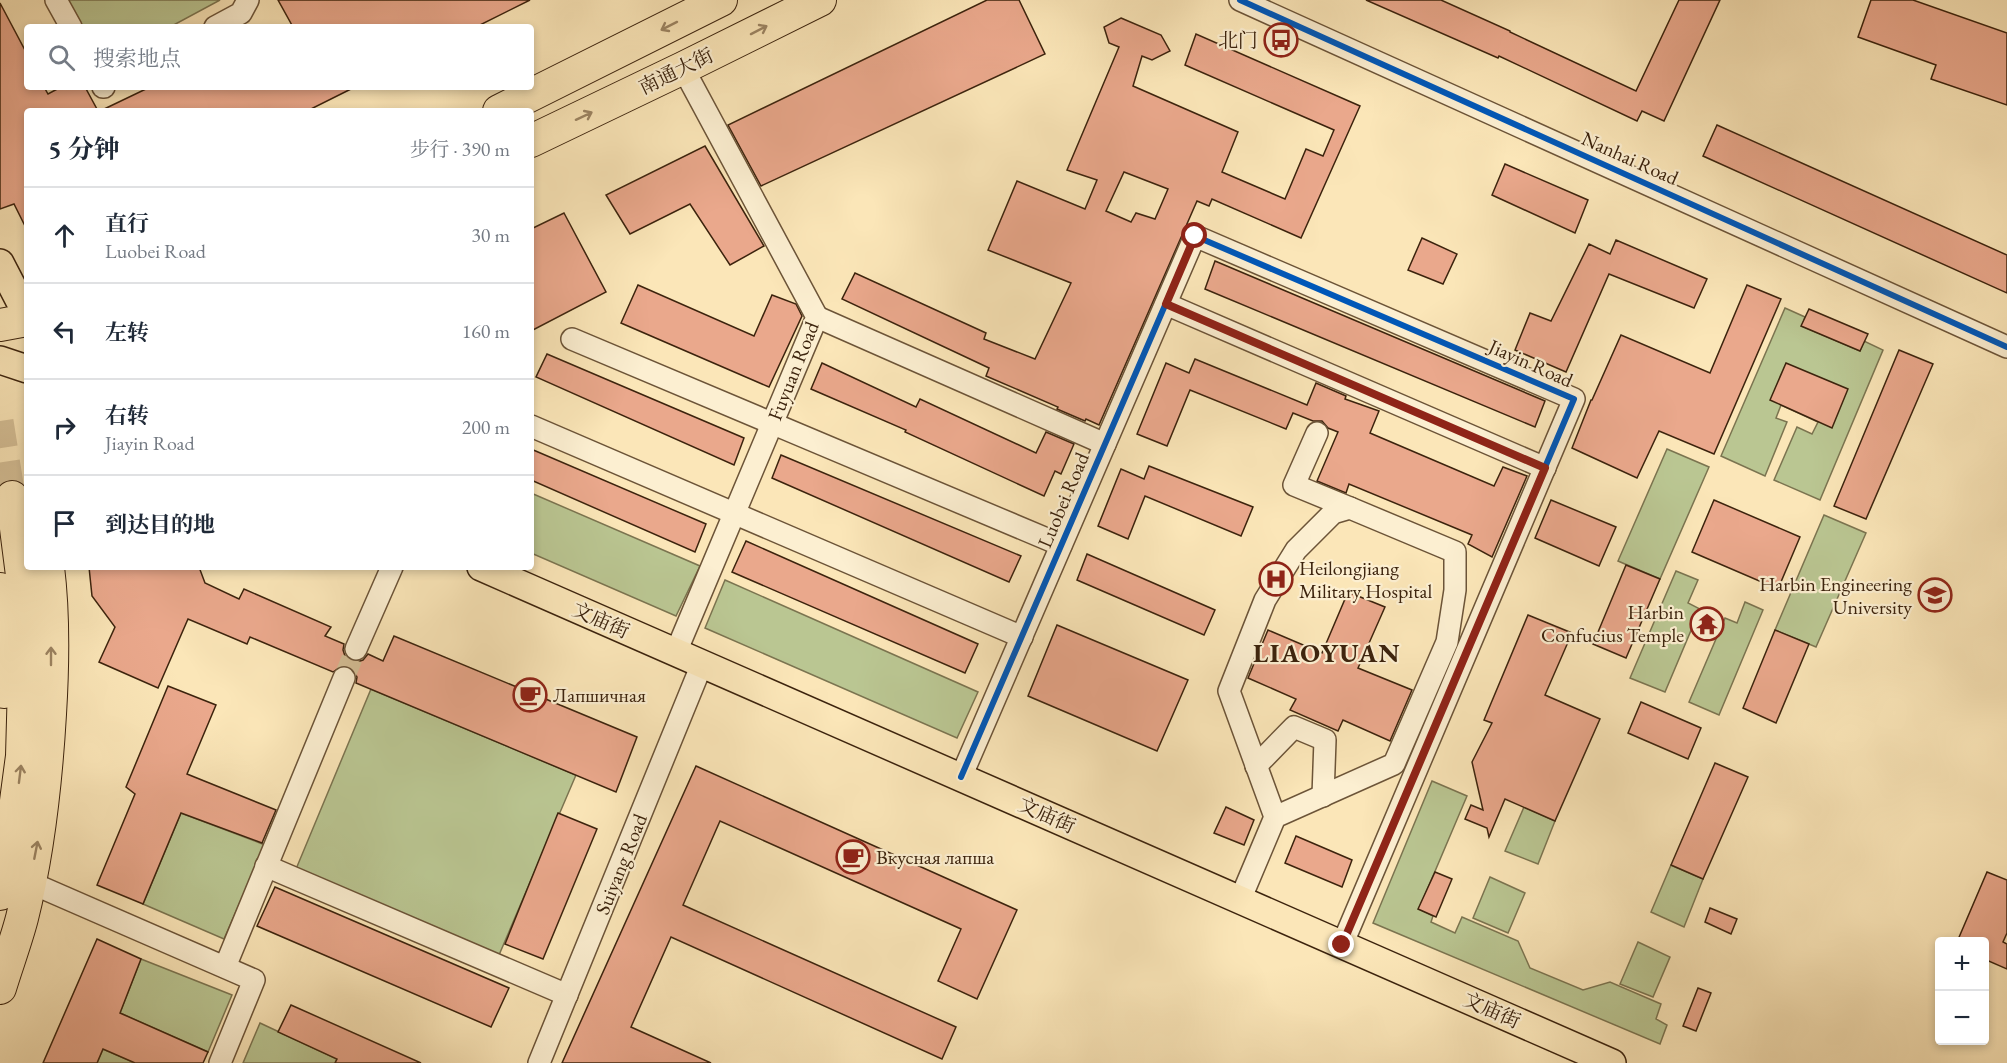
<!DOCTYPE html>
<html lang="zh">
<head>
<meta charset="utf-8">
<style>
	:root { --surface:#fff; --page:#f6f6f7; --text:#1f2937; --muted:#747a83; --line:#e0e1e3 }
	body { margin:0; font-family:"EB Garamond","Noto Serif SC",serif; background:var(--page); color:var(--text) }
	.controls { position:absolute; right:18px; bottom:18px; display:grid; overflow:hidden; border-radius:6px; box-shadow:0 3px 9px #0003 }
	.controls button { width:54px; height:54px; display:grid; place-items:center; padding:0; border:0; border-bottom:2px solid var(--line); background:var(--surface); color:var(--text); font:30px sans-serif }
	.stop { position:absolute; width:18px; height:18px; margin:-14px; border:4px solid #8f2418; border-radius:50%; background:#fff }
	.stop.end { background:#8f2418; border-color:#fff; box-shadow:0 2px 6px #0008 }
	.list { margin:0; padding:0; list-style:none }
	h2 { display:flex; justify-content:space-between; align-items:center; height:78px; margin:0; padding:0 24px; font-size:26px }
	h2 small { font-size:20px; font-weight:400; color:var(--muted) }
	.list li { display:grid; grid-template-columns:39px 1fr auto; gap:18px; align-items:center; box-sizing:border-box; height:96px; padding:0 24px; border-top:2px solid var(--line) }
	.list b { display:block; font-size:22px; white-space:nowrap }
	.list p { margin:0; font-size:20px; white-space:nowrap; color:var(--muted) }
	.list em { font-size:20px; font-style:normal; color:var(--muted) }
	.icon { flex:none; width:33px; height:33px; fill:none; stroke:currentColor; stroke-width:2; stroke-linecap:round; stroke-linejoin:round }
	.map { position:relative; flex:none; width:2007px; height:1063px; overflow:hidden }
	.search { position:absolute; background:var(--surface); box-shadow:0 3px 9px #0003; left:24px; top:24px; width:510px; height:66px; display:flex; align-items:center; gap:15px; box-sizing:border-box; padding:0 21px; border-radius:6px; color:var(--muted); font-size:22px }
	.panel { position:absolute; background:var(--surface); box-shadow:0 3px 9px #0003; left:24px; top:108px; width:510px; height:462px; border-radius:6px }
	.map>svg:first-child { display:block }
</style>
</head>
<body>
<div class="map">
<svg width="2007" height="1063" viewBox="0 0 2007 1063">
	<rect width="100%" height="100%" fill="#fbe6b8"/>
	<filter id="stains"><feTurbulence type="fractalNoise" baseFrequency=".00333" numOctaves="4"/><feColorMatrix values="0 0 0 0 .2 0 0 0 0 .09 0 0 0 0 .02 0 0 0 .5 -.17"/></filter>
	<radialGradient id="worn" r=".72"><stop offset=".6" stop-color="#630" stop-opacity="0"/><stop offset="1" stop-color="#630" stop-opacity=".3"/></radialGradient>
	<g fill="#bac692" stroke="#7b7450" stroke-width="1.5">
		<polygon points="67,0 220,0 170,27 80,27"/>
		<polygon points="1785,308 1805,317 1802,326 1860,351 1864,341 1883,350 1820,500 1774,480 1797,427 1812,434 1818,422 1781,405 1776,418 1787,422 1765,476 1721,456"/>
		<polygon points="1667,449 1709,467 1660,579 1618,561"/>
		<polygon points="531,493 700,566 676,616 531,553"/>
		<polygon points="1824,515 1866,533 1816,647 1775,630"/>
		<polygon points="1676,571 1698,580 1688,603 1700,609 1665,692 1630,678"/>
		<polygon points="725,580 978,692 957,738 705,628"/>
		<polygon points="1745,602 1763,610 1719,715 1689,702 1725,618 1737,623"/>
		<polygon points="371,689 576,775 499,955 296,869"/>
		<polygon points="1432,781 1467,796 1419,909 1433,916 1431,922 1455,933 1462,917 1518,941 1530,968 1583,990 1610,982 1661,1004 1656,1019 1667,1025 1660,1044 1373,923"/>
		<polygon points="1524,807 1555,821 1538,864 1505,851"/>
		<polygon points="181,813 265,845 224,939 143,904"/>
		<polygon points="1671,865 1703,879 1684,927 1651,912"/>
		<polygon points="1490,877 1525,893 1508,933 1473,918"/>
		<polygon points="1638,942 1670,957 1653,997 1620,984"/>
		<polygon points="141,959 232,995 208,1052 120,1013"/>
		<polygon points="260,1023 337,1059 335,1063 243,1063"/>
		<polygon points="103,1049 135,1063 97,1063"/>
	</g>
	<g fill="#eaa88c" stroke="#3c230d" stroke-width="1.5" fill-rule="evenodd">
		<polygon points="278,0 530,0 476,27 293,27"/>
		<polygon points="987,0 1019,0 1045,54 761,186 728,125"/>
		<polygon points="1366,0 1441,0 1510,31 1510,32 1636,91 1679,0 1720,0 1664,121 1642,111 1637,121 1499,56 1498,58"/>
		<polygon points="1871,0 1913,0 2007,33 2007,105 1931,79 1936,65 1858,37"/>
		<polygon points="0,3 27,54 27,87 44,87 48,94 61,87 85,87 98,111 27,111 27,230 14,204 0,209"/>
		<path d="M1121 18 1161 35 1170 51 1152 60 1142 56 1133 86 1238 132 1222 172 1285 199 1306 149 1323 156 1334 130 1185 65 1196 34 1360 106 1301 238 1212 199 1209 206 1197 201 1099 425 1086 419 1085 421 1057 409 1058 407 986 376 989 368 842 299 855 273 986 333 984 339 1035 359 1071 283 988 250 1017 181 1085 209 1097 180 1067 170 1119 47 1109 43 1104 27ZM1124 172 1168 189 1155 219 1136 213 1131 222 1106 211Z"/>
		<polygon points="150,87 355,87 307,111 100,111"/>
		<polygon points="1717,125 2007,255 2007,293 1703,156"/>
		<polygon points="705,146 764,246 730,265 690,204 630,234 606,195"/>
		<polygon points="1505,164 1588,200 1575,233 1492,195"/>
		<polygon points="564,213 606,292 531,331 531,229"/>
		<polygon points="1422,238 1457,254 1443,284 1408,270"/>
		<polygon points="1616,240 1707,279 1694,308 1609,274 1566,372 1515,350 1530,313 1551,321 1589,244 1610,254"/>
		<polygon points="1215,261 1545,401 1535,427 1205,289"/>
		<polygon points="638,285 754,336 772,295 796,304 802,316 769,387 621,323"/>
		<polygon points="1747,285 1781,299 1714,454 1659,431 1637,478 1572,448 1591,400 1592,400 1621,335 1710,373"/>
		<polygon points="1809,309 1868,334 1860,351 1801,326"/>
		<polygon points="1899,350 1933,364 1866,519 1834,506"/>
		<polygon points="547,354 744,438 734,465 536,377"/>
		<polygon points="1195,359 1307,405 1316,383 1346,396 1345,399 1379,411 1370,433 1494,486 1503,467 1527,476 1492,557 1468,544 1472,535 1349,484 1346,493 1317,481 1338,432 1328,428 1322,421 1313,421 1293,413 1286,429 1190,390 1167,446 1137,434 1166,363 1189,373"/>
		<polygon points="822,363 916,407 920,399 1036,453 1046,432 1074,444 1061,474 1055,471 1044,496 905,432 906,430 811,389"/>
		<polygon points="1786,363 1848,389 1832,428 1770,400"/>
		<polygon points="531,449 706,524 695,552 531,480"/>
		<polygon points="781,455 1021,556 1009,582 772,478"/>
		<polygon points="1149,466 1253,507 1241,536 1145,496 1128,539 1098,526 1121,469 1144,479"/>
		<polygon points="1551,500 1616,527 1599,566 1535,538"/>
		<polygon points="1714,500 1800,537 1778,589 1692,552"/>
		<polygon points="746,541 978,644 965,673 732,572"/>
		<polygon points="1087,554 1215,610 1204,635 1077,580"/>
		<polygon points="1626,565 1660,579 1626,658 1593,644"/>
		<polygon points="89,567 199,567 205,583 239,599 244,589 331,627 325,636 344,644 343,650 345,656 351,661 357,662 363,660 368,654 383,661 394,636 637,737 616,792 356,683 357,677 354,671 348,666 342,666 333,672 250,637 247,644 188,619 158,688 99,662 115,627 92,596"/>
		<polygon points="1348,592 1385,607 1358,668 1412,690 1390,741 1343,720 1338,731 1290,710 1296,699 1248,678 1268,630 1322,653"/>
		<polygon points="1528,615 1572,633 1545,695 1600,719 1555,821 1505,799 1489,837 1487,828 1465,819 1471,805 1483,810 1472,762 1492,723 1484,720"/>
		<polygon points="1057,625 1188,680 1157,751 1028,696"/>
		<polygon points="1775,630 1809,644 1776,723 1743,708"/>
		<polygon points="168,686 216,705 187,774 276,810 262,843 181,813 143,904 97,885 135,794 126,787"/>
		<polygon points="1641,702 1701,728 1688,759 1628,733"/>
		<polygon points="1715,763 1748,777 1703,879 1671,865"/>
		<polygon points="696,766 1017,910 977,999 938,981 961,929 720,821 683,905 956,1027 942,1059 671,937 631,1027 711,1063 562,1063"/>
		<polygon points="1226,807 1254,820 1244,845 1214,833"/>
		<polygon points="558,813 597,829 543,959 505,944"/>
		<polygon points="1296,836 1352,860 1342,887 1285,863"/>
		<polygon points="1435,872 1452,879 1436,917 1418,909"/>
		<polygon points="1987,872 2007,880 2007,933 2003,942 2007,944 2007,969 1984,959 1984,942 1957,942"/>
		<polygon points="275,887 509,988 491,1027 257,926"/>
		<polygon points="1710,908 1737,919 1731,934 1705,922"/>
		<polygon points="97,939 141,959 120,1013 208,1052 203,1063 135,1063 103,1049 97,1063 43,1063"/>
		<polygon points="1698,988 1711,993 1696,1031 1683,1026"/>
		<polygon points="291,1005 421,1063 335,1063 337,1059 278,1032"/>
	</g>
	<g fill="none" stroke-linecap="round" stroke-linejoin="round">
		<polyline stroke="#d5bf96" stroke-width="21" stroke-dasharray="21 10" stroke-linecap="butt" points="344,678 356,649"/>
		<polyline stroke="#d5bf96" stroke-width="27" stroke-dasharray="27 14" stroke-linecap="butt" points="0,421 12,497"/>
		<g stroke="#6c5438" stroke-width="24">
			<g id="minor">
				<polyline points="56,0 71,27"/>
				<polyline points="1240,0 2007,347"/>
				<polyline points="215,27 241,13 248,0"/>
				<polyline points="103,87 104,87"/>
				<polyline points="1166,304 1545,468"/>
				<polyline points="817,317 1105,444"/>
				<polyline points="572,339 1061,545"/>
				<polyline points="531,426 1022,637"/>
				<polyline points="1317,433 1294,485 1350,508"/>
				<polyline points="356,649 392,567"/>
				<polyline points="676,652 817,317 683,68"/>
				<polyline points="1256,766 1294,727 1325,740 1323,796"/>
				<polyline points="961,777 1195,236 1574,399 1342,945"/>
				<polyline points="266,866 567,995"/>
				<polyline points="29,882 254,980 220,1063"/>
				<polyline points="1240,900 1275,817 1229,691 1265,600 1296,550 1333,513 1350,508 1455,552 1455,590 1447,642 1394,764 1275,817"/>
				<polyline points="225,967 344,678"/>
				<polyline points="539,1063 702,664"/>
			</g>
		</g>
		<g stroke="#3c230d" stroke-width="30">
			<g id="major">
				<polyline points="0,263 27,315"/>
				<polyline points="0,360 27,369"/>
				<polyline points="481,567 1612,1063"/>
			</g>
		</g>
		<g stroke="#3c230d" stroke-width="34">
			<g id="highway">
				<polyline points="499,111 721,0"/>
				<polyline points="531,141 683,68 820,0"/>
				<polyline points="0,325 27,320"/>
				<polyline points="0,589 4,692"/>
				<polyline points="0,894 14,816 22,756 25,647 23,583 12,497"/>
				<path d="M0 988C7 965 16 941 22 918 39 850 46 783 50 714 53 665 54 615 48 567"/>
			</g>
		</g>
		<use href="#minor" stroke="#fcefd1" stroke-width="21"/>
		<use href="#major" stroke="#fbe6b8" stroke-width="27"/>
		<use href="#highway" stroke="#fbe6b8" stroke-width="32"/>
		<g stroke="#fcefd1" stroke-width="10">
			<g id="cycleway">
				<polyline points="1240,0 2007,347"/>
				<polyline points="961,777 1195,236 1574,399 1342,945"/>
			</g>
		</g>
		<use href="#cycleway" stroke="#0057b8" stroke-width="6"/>
	</g>
	<defs><path id="oneway-shaft" d="M-6 0H5M1.5-3L5.5 0L1.5 3" fill="none" stroke-width="1.6" stroke-linecap="round" stroke-linejoin="round" transform="scale(1.5)"/></defs>
	<g stroke="#9c8462">
		<use href="#oneway-shaft" transform="translate(669 26) rotate(153)"/>
		<use href="#oneway-shaft" transform="translate(759 30) rotate(-27)"/>
		<use href="#oneway-shaft" transform="translate(584 116) rotate(-25)"/>
		<use href="#oneway-shaft" transform="translate(51 656) rotate(-90)"/>
		<use href="#oneway-shaft" transform="translate(20 774) rotate(-83)"/>
		<use href="#oneway-shaft" transform="translate(36 850) rotate(-79)"/>
	</g>
	<g fill="none" stroke-linecap="round" stroke-linejoin="round">
		<polyline stroke="#8f2418" stroke-width="8" points="1195,236 1166,304 1545,468 1342,945"/>
	</g>
	<defs>
		<g id="bus-ring" transform="scale(1.725)"><circle r="9.5" fill="#fcefd1" stroke="#8f2418" stroke-width="1.5"/><path d="M-5-6H5V4H4V6H2V4H-2V6H-4V4H-5ZM-3.5-4V0h7V-4ZM-3.5 1.2v1.5H-2V1.2ZM2 1.2v1.5H3.5V1.2Z" fill="#8f2418"/></g>
		<g id="hospital-ring" transform="scale(1.725)"><circle r="9.5" fill="#fcefd1" stroke="#8f2418" stroke-width="1.5"/><path d="M-5-5h3v3.5h4V-5h3V5h-3V1.5h-4V5h-3Z" fill="#8f2418"/></g>
		<g id="university-ring" transform="scale(1.725)"><circle r="9.5" fill="#fcefd1" stroke="#8f2418" stroke-width="1.5"/><path d="M0-5L7-2L0 1L-7-2ZM-4 1L0 2.5L4 1V4Q0 6-4 4Z" fill="#8f2418"/></g>
		<g id="temple-ring" transform="scale(1.725)"><circle r="9.5" fill="#fcefd1" stroke="#8f2418" stroke-width="1.5"/><path d="M0-6L5-2H3V0L6.5 2.5H4V6H1.5V3h-3V6H-4V2.5H-6.5L-3 0V-2H-5Z" fill="#8f2418"/></g>
		<g id="cafe-ring" transform="scale(1.725)"><circle r="9.5" fill="#fcefd1" stroke="#8f2418" stroke-width="1.5"/><path d="M-5.5-4.5H6V0H3Q3 3.5 0 3.5H-2.5Q-5.5 3.5-5.5 0ZM3-3.2v2h1.7v-2ZM-6 4.5H4V6H-6Z" fill="#8f2418"/></g>
	</defs>
	<g fill-rule="evenodd">
		<use href="#bus-ring" x="1281" y="40"/>
		<use href="#hospital-ring" x="1276" y="579"/>
		<use href="#university-ring" x="1935" y="595"/>
		<use href="#temple-ring" x="1707" y="624"/>
		<use href="#cafe-ring" x="530" y="695"/>
		<use href="#cafe-ring" x="853" y="857"/>
	</g>
	<g text-anchor="middle" dominant-baseline="central" stroke-width="4.5" stroke-linejoin="round" paint-order="stroke">
		<g font-size="20" fill="#3c230d" stroke="#fcefd1" text-anchor="end">
			<text x="1258" y="40">北门</text>
			<text x="1299" y="568" text-anchor="start">Heilongjiang<tspan x="1299" dy="23">Military Hospital</tspan></text>
			<text x="1912" y="584">Harbin Engineering<tspan x="1912" dy="23">University</tspan></text>
			<text x="1684" y="612">Harbin<tspan x="1684" dy="23">Confucius Temple</tspan></text>
			<text x="553" y="695" text-anchor="start">Лапшичная</text>
			<text x="876" y="857" text-anchor="start">Вкусная лапша</text>
		</g>
		<g font-size="20" fill="#3c230d" stroke="#fcefd1">
			<text transform="translate(676 71) rotate(-26)">南通大街</text>
			<text transform="translate(1630 158) rotate(24)">Nanhai Road</text>
			<text transform="translate(1531 363) rotate(24)">Jiayin Road</text>
			<text transform="translate(793 371) rotate(-68)">Fuyuan Road</text>
			<text transform="translate(1063 500) rotate(-67)">Luobei Road</text>
			<text transform="translate(601 620) rotate(24)">文庙街</text>
			<text transform="translate(1047 815) rotate(24)">文庙街</text>
			<text transform="translate(621 864) rotate(-68)">Suiyang Road</text>
			<text transform="translate(1492 1010) rotate(24)">文庙街</text>
		</g>
		<g font-size="26" font-weight="bold" letter-spacing="1.5" fill="#3c230d" stroke="#fcefd1">
			<text x="1327" y="653">LIAOYUAN</text>
		</g>
	</g>
	<rect width="100%" height="100%" filter="url(#stains)"/>
	<rect width="100%" height="100%" fill="url(#worn)"/>
</svg>
<div class="controls">
<button>+</button>
<button>−</button>
</div>
<div class="stop" style="left:1195px;top:236px"></div>
<div class="stop end" style="left:1342px;top:945px"></div>
<div class="search"><svg class="icon" aria-label="search" viewBox="0 0 24 24"><circle cx="10" cy="10" r="6"/><path d="M15 15l6 6"/></svg>搜索地点</div>
<section class="panel">
<h2>5 分钟<small>步行 · 390 m</small></h2>
<ul class="list">
<li><svg class="icon" aria-label="ahead" viewBox="0 0 24 24"><path d="M12 20V5M6 11l6-6 6 6"/></svg><div><b>直行</b><p>Luobei Road</p></div><em>30 m</em></li>
<li><svg class="icon" aria-label="left" viewBox="0 0 24 24"><path d="M17 20v-9H6M10 6l-5 5 5 5"/></svg><div><b>左转</b></div><em>160 m</em></li>
<li><svg class="icon" aria-label="right" viewBox="0 0 24 24"><path d="M7 20v-9h11M14 6l5 5-5 5"/></svg><div><b>右转</b><p>Jiayin Road</p></div><em>200 m</em></li>
<li><svg class="icon" aria-label="arrive" viewBox="0 0 24 24"><path d="M6 21V4h12l-3 4 3 4H6"/></svg><div><b>到达目的地</b></div></li>
</ul>
</section>
</div>
</body>
</html>
